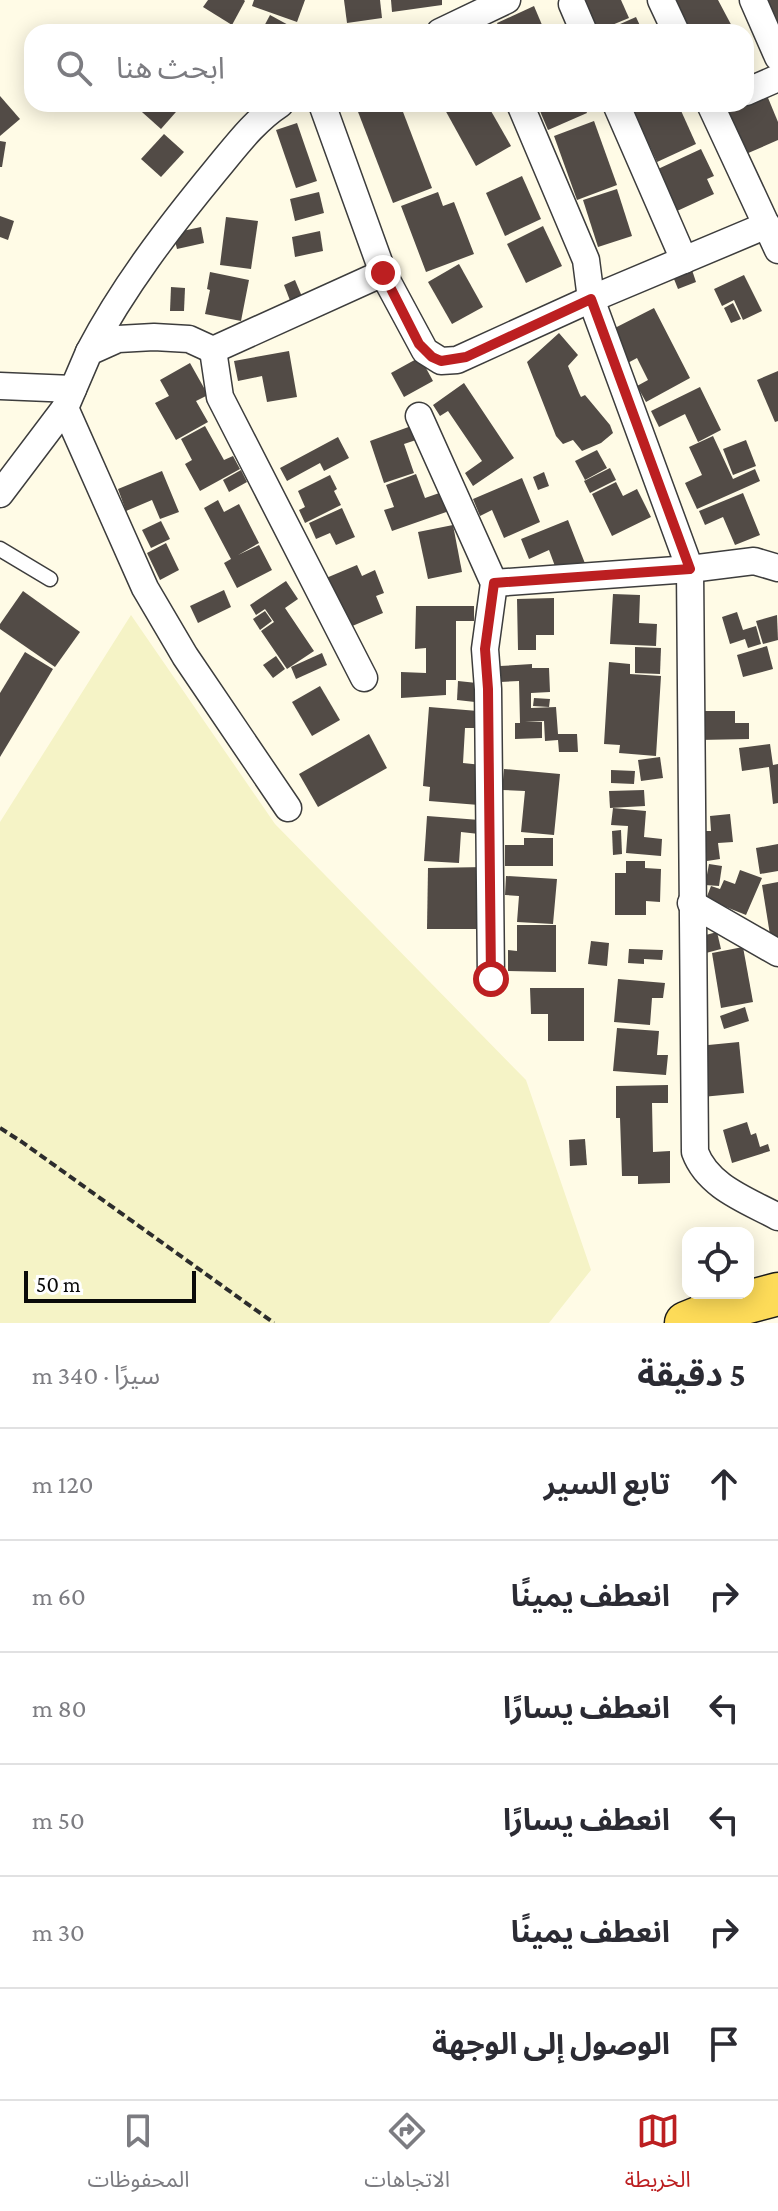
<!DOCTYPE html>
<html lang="ar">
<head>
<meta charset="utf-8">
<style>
	:root { --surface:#fff; --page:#f7f7f7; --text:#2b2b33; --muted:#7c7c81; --line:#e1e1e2; --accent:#bc1f21 }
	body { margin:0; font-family:"Crimson Pro","Noto Sans Arabic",serif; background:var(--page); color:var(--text); direction:rtl }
	.controls { position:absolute; right:24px; bottom:24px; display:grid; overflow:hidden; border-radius:16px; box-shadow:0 4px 20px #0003 }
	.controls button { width:72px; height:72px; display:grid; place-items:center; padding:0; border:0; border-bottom:2px solid var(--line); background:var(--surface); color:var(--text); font:40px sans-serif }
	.scale { position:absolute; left:24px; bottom:20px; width:172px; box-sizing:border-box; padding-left:8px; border:4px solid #0a0a0a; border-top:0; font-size:22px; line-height:28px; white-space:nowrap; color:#0a0a0a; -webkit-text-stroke:6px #fff; paint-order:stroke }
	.stop { position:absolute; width:24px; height:24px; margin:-18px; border:6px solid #bc1f21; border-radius:50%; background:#fff }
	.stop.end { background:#bc1f21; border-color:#fff; box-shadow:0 2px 8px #0008 }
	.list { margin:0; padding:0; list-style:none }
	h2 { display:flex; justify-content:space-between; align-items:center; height:104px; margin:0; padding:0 32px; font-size:34px }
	h2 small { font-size:26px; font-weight:400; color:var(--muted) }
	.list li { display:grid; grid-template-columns:52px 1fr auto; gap:24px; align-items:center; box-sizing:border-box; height:112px; padding:0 32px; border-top:2px solid var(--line) }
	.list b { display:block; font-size:30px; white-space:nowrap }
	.list em { font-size:26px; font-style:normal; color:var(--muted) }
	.icon { flex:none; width:44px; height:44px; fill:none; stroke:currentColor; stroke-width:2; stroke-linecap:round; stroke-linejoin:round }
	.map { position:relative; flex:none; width:778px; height:1323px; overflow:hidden; direction:ltr }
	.search { position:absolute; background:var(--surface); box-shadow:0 4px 20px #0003; left:24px; right:24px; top:24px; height:88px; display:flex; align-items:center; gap:20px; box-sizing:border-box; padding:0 28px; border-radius:24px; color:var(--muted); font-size:30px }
	.sheet { height:776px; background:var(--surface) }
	nav { display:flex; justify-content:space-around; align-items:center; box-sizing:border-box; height:112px; border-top:2px solid var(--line); background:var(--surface); font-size:22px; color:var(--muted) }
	nav a { display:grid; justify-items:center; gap:4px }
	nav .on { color:var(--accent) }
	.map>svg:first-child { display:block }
</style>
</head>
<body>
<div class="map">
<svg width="778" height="1323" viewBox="0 0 778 1323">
	<rect width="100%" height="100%" fill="#fffbe6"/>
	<polygon fill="#f5f3c6" points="131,615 275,824 526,1080 591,1270 549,1323 0,1323 0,822"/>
	<g fill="#524b46">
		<polygon points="208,0 244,0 245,1 232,25 203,7"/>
		<polygon points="254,0 305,0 297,22 252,6"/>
		<polygon points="344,0 380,0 382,18 347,23"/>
		<polygon points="391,0 442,0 442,5 392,12"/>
		<polygon points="582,0 621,0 629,18 595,32"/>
		<polygon points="674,0 718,0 735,32 689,32"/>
		<polygon points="767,0 778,0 778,25"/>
		<polygon points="534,6 545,32 501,32 497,23"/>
		<polygon points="270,15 292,27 289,32 261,32"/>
		<polygon points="636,17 643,32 602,32"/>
		<polygon points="766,93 778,122 778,140 746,154 727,110"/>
		<polygon points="0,96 20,119 0,136"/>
		<polygon points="133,104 183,104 161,129"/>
		<polygon points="355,104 400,104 432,188 393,203"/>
		<polygon points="451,104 487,104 511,146 476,166 444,108"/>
		<polygon points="537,104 583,104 587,113 548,130"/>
		<polygon points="630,104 678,104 696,144 657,162"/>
		<polygon points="594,121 617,185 577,200 554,136"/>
		<polygon points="297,123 317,181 296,188 276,130"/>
		<polygon points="164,134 184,152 161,177 141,159"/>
		<polygon points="0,141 6,142 2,167 0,167"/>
		<polygon points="701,149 714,176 707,179 714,194 677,211 658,169"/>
		<polygon points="522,176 541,219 505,236 486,193"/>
		<polygon points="617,189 632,236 598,247 583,200"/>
		<polygon points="319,192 324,213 295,221 290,199"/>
		<polygon points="438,192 443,206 454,202 474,254 426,272 401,206"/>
		<polygon points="0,216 14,221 8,240 0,237"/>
		<polygon points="226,217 258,221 251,269 220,265"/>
		<polygon points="543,226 562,266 526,283 507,244"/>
		<polygon points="201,227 204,243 177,249 173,233"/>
		<polygon points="320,231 323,251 295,257 292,237"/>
		<polygon points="459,264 483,307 452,324 428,282"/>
		<polygon points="691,267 696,282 678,289 672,274"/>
		<polygon points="210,272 249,280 241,321 205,314 210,290 207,289"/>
		<polygon points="744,275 762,311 743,320 734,300 722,306 714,289"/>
		<polygon points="295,280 303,299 291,303 284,285"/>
		<polygon points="171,287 185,288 184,311 170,311"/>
		<polygon points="733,303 741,319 731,323 724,308"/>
		<polygon points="654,308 690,378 646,402 637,386 648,380 637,358 624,365 607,332"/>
		<polygon points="559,333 578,355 568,366 579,393 581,397 585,395 610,425 613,433 601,443 582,451 573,440 563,444 556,436 527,362"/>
		<polygon points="289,351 297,397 267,402 262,376 238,381 234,361"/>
		<polygon points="420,357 433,381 404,397 391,373"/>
		<polygon points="190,363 208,395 196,401 208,422 176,440 155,403 169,396 160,380"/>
		<polygon points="778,371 778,421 775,422 757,380"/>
		<polygon points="464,383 514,458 473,486 465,473 482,461 448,411 440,416 433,405"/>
		<polygon points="700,387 721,430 698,442 685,414 659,427 651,411"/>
		<polygon points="414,425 419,439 404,444 414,473 384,483 370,441"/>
		<polygon points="205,426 224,460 233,456 240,469 200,491 185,464 192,460 181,439"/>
		<polygon points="713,436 733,479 755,469 760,481 697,509 685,483 702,475 689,447"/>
		<polygon points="338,437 349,458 324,471 320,463 287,481 280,468"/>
		<polygon points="746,440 756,466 733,475 723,449"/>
		<polygon points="597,450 607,468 585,480 575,461"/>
		<polygon points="610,468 616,480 590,493 584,481"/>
		<polygon points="241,470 247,482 229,492 223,480"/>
		<polygon points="162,471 179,512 160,519 152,500 126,511 118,489"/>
		<polygon points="544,472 549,486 538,490 533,477"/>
		<polygon points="416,474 425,498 445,491 452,510 392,531 384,510 394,507 386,485"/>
		<polygon points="330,475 337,489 334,491 341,505 305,523 299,510 305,507 298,491"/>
		<polygon points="522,478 540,522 504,538 492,510 480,516 473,499"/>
		<polygon points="616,482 623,496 637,489 651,517 612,536 592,494"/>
		<polygon points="743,493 760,535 735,545 723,517 705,525 699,511"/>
		<polygon points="218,500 224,512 239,504 259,543 238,555 259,545 272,570 237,588 224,563 231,559 204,508"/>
		<polygon points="342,508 355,537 336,545 330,533 316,539 309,523"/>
		<polygon points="568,520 586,566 559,577 549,550 529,559 521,539"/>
		<polygon points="161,521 170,539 151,548 142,530"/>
		<polygon points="453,525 462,572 428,579 418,532"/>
		<polygon points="166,543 179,570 160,580 147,553"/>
		<polygon points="357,565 362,576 375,570 384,593 376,596 383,613 350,627 337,596 327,601 319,581"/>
		<polygon points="286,581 298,599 285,608 314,651 287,669 261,631 274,622 265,609 256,615 250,605"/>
		<polygon points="224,590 231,607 198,623 190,606"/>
		<polygon points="23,591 80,632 55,667 0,629 0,624"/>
		<polygon points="613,594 640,595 639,623 657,624 656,646 610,644"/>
		<polygon points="554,598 554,635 536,635 536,650 518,650 517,599"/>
		<polygon points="416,606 474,606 474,621 456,621 456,680 446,680 446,695 401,698 401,672 426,673 426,648 415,649"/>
		<polygon points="265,611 272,621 260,630 253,619"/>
		<polygon points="737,612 743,630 756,626 761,644 748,648 745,639 730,644 722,617"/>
		<polygon points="777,615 778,640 763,644 756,621"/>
		<polygon points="767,646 773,669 743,677 737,655"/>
		<polygon points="635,647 661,648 660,674 635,673"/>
		<polygon points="25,652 53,669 0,757 0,693"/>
		<polygon points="322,653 327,665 296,679 291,667"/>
		<polygon points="276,656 285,669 273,678 263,665"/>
		<polygon points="609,662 630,664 630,674 661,676 656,756 619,753 620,745 604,744"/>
		<polygon points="532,664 532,668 549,668 550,692 531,693 531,708 556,707 558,734 577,734 578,752 559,752 558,740 545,741 544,721 525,722 542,722 542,738 515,739 515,723 520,723 519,681 500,682 500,666"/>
		<polygon points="458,681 477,683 475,702 457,700"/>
		<polygon points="320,686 340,720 312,736 292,702"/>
		<polygon points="534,698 550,699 549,707 533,706"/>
		<polygon points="429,707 478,711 476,728 465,728 463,763 482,765 479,805 429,801 430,787 423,786"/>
		<polygon points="699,711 735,711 735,723 749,723 749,739 699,740"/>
		<polygon points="369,734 387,768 318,807 299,774"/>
		<polygon points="770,744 773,765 778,764 778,803 773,804 769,767 742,771 739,748"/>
		<polygon points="660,757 663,778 641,781 638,760"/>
		<polygon points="504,769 560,774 554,835 521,832 525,791 502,790"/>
		<polygon points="611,770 635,771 634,784 611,783"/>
		<polygon points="644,790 645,806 610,808 609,791"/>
		<polygon points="613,808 646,811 644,837 662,839 661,856 626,853 628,826 611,825"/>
		<polygon points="730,814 733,842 718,843 720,859 707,861 704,831 711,831 710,816"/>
		<polygon points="427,816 480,820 479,834 461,832 459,863 424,861"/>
		<polygon points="621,830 622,854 613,855 612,831"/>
		<polygon points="524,838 553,838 553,866 505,866 505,845 524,845"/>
		<polygon points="778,844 778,871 760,874 756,848"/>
		<polygon points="626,861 645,861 645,868 661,869 660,902 646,901 646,915 615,915 615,873 626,873"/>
		<polygon points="709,864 722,866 719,886 705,885"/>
		<polygon points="486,867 482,929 427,929 428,868"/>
		<polygon points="740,870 762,878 746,915 706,899 711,886 720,889 724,880 735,884"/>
		<polygon points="506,876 557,879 553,924 517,922 519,896 505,895"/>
		<polygon points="778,882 778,940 771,941 762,885"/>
		<polygon points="517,925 556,925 556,972 508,971 508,950 517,951"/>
		<polygon points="717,932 721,949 706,953 702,936"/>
		<polygon points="591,941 609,943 607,966 588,964"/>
		<polygon points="743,947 753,1002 721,1008 712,953"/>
		<polygon points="629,949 663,950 662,960 644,959 644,964 628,963"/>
		<polygon points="618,979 665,983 663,998 652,998 650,1025 614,1022"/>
		<polygon points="530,988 584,988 584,1041 548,1041 548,1014 531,1014"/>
		<polygon points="745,1007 749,1021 724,1029 720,1016"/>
		<polygon points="617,1028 659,1031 657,1055 668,1055 666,1075 613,1071"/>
		<polygon points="739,1042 744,1093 702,1097 698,1046"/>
		<polygon points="668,1085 668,1103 652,1103 653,1152 670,1151 670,1183 638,1184 638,1176 622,1176 620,1118 616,1118 616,1086"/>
		<polygon points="747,1122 751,1135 756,1133 760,1147 768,1144 770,1151 732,1163 723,1130"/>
		<polygon points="585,1139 587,1165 570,1166 569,1140"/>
	</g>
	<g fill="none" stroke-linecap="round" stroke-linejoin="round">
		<g stroke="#3d3d3d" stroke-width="17">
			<polyline id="lane" points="0,549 50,579"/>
		</g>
		<g stroke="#3d3d3d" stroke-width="29">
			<g id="street">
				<polyline points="661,0 676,32"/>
				<polyline points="753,0 778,57"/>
				<polyline points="572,4 584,32"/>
				<polyline points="440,32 507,0"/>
				<polyline points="746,92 778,78"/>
				<polyline points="322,104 383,273"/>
				<path d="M520 104 586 260 591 299 690 569 695 1152C708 1187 747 1200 778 1217"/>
				<polyline points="616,104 684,260"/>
				<polyline points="710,104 778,250"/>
				<polyline points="213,350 220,397 364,678"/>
				<path d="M89 352C123 287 169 227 216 170 236 146 254 121 280 104"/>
				<polyline points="0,386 73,389"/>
				<polyline points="65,408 145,588 185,656 288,808"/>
				<polyline points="419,416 494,583 485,649 488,689 491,979"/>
				<polyline points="0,494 65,408 89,352 118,339 154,337 189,339 213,350 383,273 425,351 441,361 457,360 591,299 767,225"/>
				<polyline points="494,583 690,569 754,561 778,568"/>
				<polyline points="691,903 778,953"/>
			</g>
		</g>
		<g stroke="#1b1b1b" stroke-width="45">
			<polyline id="primary" points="686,1323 718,1310 778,1294"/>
		</g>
		<polyline stroke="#2c2c2c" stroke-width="4" stroke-dasharray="8 4" stroke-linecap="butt" points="0,1128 22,1142 274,1323"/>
		<use href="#lane" stroke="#fff" stroke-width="14"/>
		<use href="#street" stroke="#fff" stroke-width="26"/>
		<use href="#primary" stroke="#fddb58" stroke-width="42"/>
	</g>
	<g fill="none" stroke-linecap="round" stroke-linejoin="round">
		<polyline stroke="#bc1f21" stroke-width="10" points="383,273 419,344 432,357 441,361 466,357 591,299 690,569 494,583 485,649 488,689 491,979"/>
	</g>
</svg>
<div class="controls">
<button><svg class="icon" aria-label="locate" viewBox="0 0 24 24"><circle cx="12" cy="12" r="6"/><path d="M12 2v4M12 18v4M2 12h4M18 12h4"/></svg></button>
</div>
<div class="scale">50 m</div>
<div class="stop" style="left:491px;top:979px"></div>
<div class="stop end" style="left:383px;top:273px"></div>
<div class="search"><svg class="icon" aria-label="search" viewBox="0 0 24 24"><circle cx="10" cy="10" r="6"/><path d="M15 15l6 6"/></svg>ابحث هنا</div>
</div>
<section class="sheet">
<h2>5 دقيقة<small>سيرًا · 340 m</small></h2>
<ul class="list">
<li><svg class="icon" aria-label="ahead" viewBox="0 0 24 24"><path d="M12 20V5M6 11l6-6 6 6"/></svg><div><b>تابع السير</b></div><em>120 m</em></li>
<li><svg class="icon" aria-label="right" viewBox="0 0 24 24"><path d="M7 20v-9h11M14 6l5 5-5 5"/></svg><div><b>انعطف يمينًا</b></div><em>60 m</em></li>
<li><svg class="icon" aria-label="left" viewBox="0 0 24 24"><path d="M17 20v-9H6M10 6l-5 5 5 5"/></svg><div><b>انعطف يسارًا</b></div><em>80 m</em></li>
<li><svg class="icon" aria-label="left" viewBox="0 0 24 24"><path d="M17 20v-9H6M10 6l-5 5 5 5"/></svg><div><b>انعطف يسارًا</b></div><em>50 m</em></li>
<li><svg class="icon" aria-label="right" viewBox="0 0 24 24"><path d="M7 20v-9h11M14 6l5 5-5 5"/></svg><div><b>انعطف يمينًا</b></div><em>30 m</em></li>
<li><svg class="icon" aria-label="arrive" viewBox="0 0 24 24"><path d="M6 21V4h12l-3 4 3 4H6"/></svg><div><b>الوصول إلى الوجهة</b></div></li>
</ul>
</section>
<nav>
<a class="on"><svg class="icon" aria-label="map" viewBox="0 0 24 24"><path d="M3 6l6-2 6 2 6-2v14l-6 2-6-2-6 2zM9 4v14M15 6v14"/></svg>الخريطة</a>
<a><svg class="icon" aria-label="directions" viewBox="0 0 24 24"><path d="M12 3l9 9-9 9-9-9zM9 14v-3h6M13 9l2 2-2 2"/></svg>الاتجاهات</a>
<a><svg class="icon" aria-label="saved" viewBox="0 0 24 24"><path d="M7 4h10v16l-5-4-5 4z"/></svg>المحفوظات</a>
</nav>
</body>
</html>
